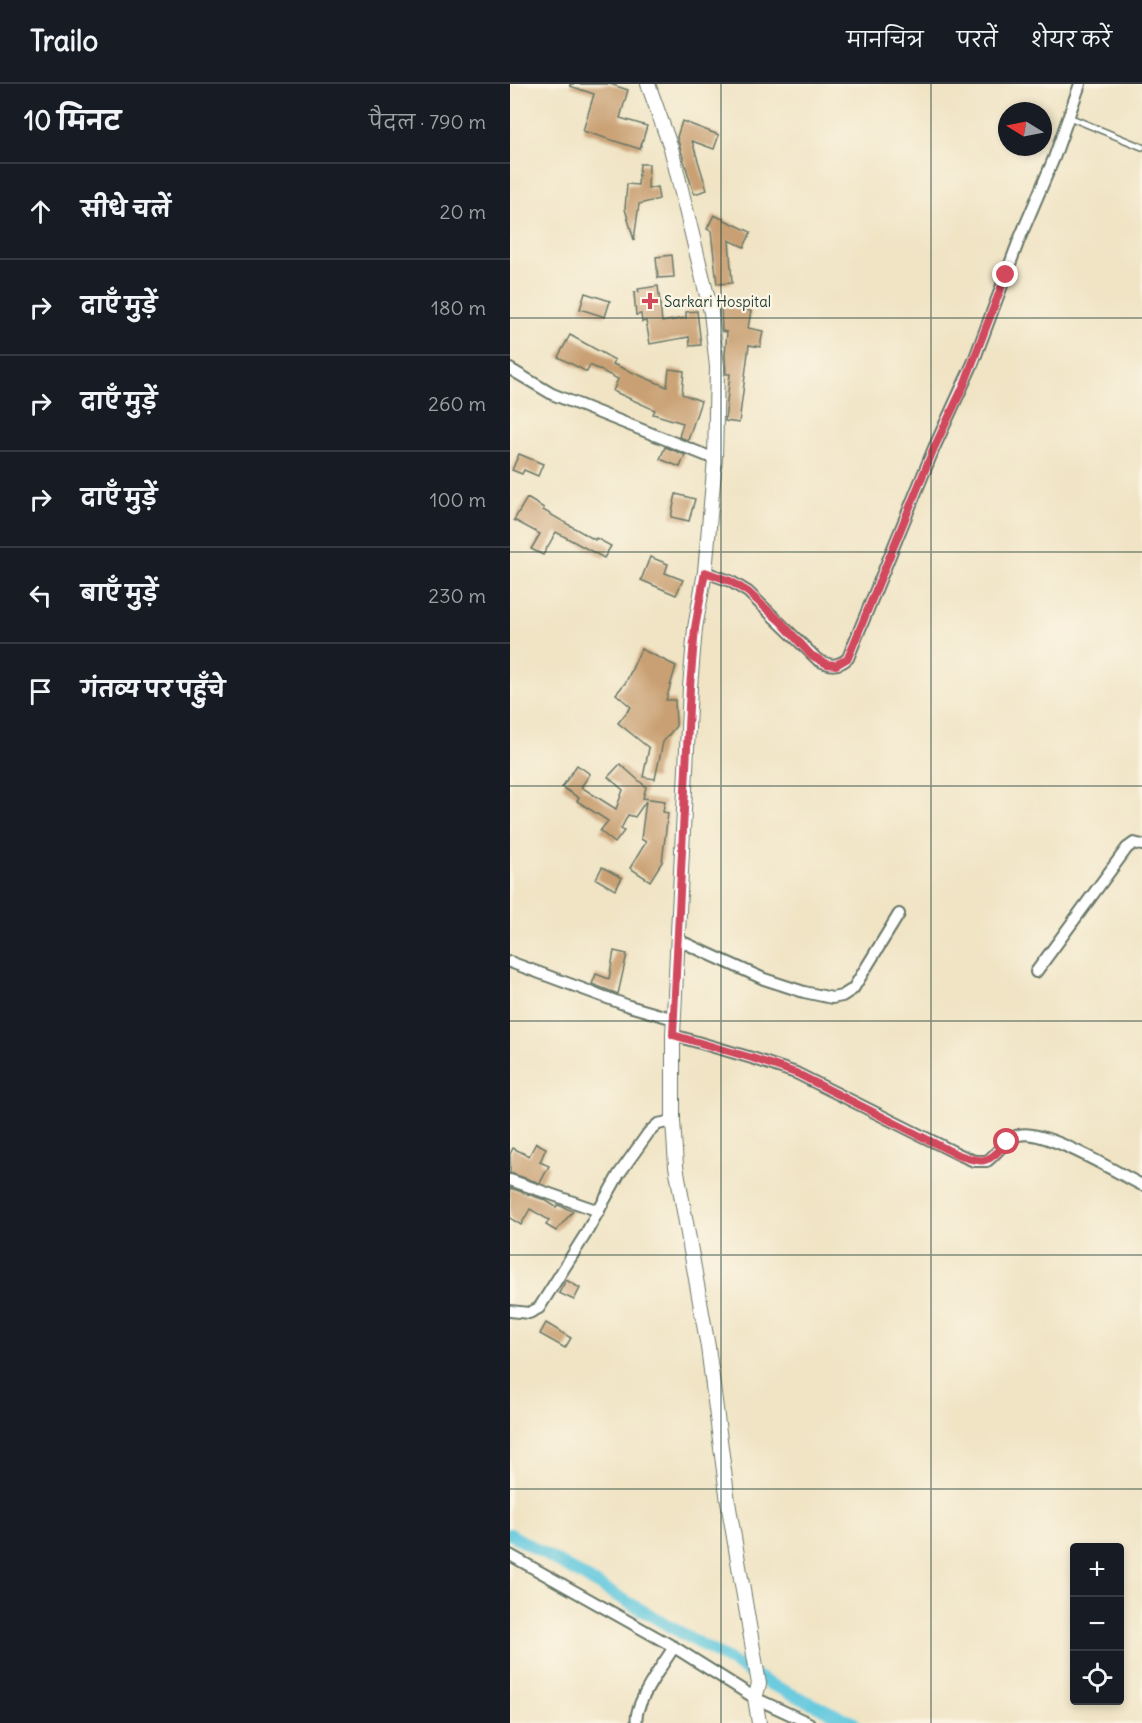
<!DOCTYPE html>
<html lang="hi">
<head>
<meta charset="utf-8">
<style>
	:root { --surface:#171b24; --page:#242831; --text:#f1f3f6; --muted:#9ea1a6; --line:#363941 }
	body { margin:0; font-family:Delius,"Playpen Sans Deva",sans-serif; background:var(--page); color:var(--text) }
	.controls { position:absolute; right:18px; bottom:18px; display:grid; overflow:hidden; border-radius:6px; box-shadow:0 3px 9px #0003 }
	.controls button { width:54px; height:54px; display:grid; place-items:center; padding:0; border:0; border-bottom:2px solid var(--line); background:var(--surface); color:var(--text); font:30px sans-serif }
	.compass { position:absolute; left:488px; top:18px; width:54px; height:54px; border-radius:50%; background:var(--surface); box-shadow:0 3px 9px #0003; rotate:280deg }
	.stop { position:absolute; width:18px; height:18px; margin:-14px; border:4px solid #d1495b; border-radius:50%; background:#fff }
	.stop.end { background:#d1495b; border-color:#fff; box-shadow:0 2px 6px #0008 }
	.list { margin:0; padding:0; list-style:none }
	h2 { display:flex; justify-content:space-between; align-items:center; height:78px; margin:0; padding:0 24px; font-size:26px }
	h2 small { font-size:20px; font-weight:400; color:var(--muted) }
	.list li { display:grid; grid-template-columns:39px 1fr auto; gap:18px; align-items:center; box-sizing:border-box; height:96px; padding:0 24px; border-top:2px solid var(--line) }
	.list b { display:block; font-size:22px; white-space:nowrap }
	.list em { font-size:20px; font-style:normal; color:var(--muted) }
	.icon { flex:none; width:33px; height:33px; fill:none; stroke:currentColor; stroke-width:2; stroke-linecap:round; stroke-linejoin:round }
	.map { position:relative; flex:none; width:632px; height:1639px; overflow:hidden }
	header { display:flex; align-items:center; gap:36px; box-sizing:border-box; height:84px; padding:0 30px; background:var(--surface); border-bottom:2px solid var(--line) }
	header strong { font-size:28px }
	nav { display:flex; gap:33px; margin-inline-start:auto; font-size:21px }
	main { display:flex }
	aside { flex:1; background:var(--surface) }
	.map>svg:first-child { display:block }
</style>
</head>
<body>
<header>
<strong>Trailo</strong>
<nav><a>मानचित्र</a><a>परतें</a><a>शेयर करें</a></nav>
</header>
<main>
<aside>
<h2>10 मिनट<small>पैदल · 790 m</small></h2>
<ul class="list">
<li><svg class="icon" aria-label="ahead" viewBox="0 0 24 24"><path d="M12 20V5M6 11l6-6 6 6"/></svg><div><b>सीधे चलें</b></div><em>20 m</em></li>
<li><svg class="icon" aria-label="right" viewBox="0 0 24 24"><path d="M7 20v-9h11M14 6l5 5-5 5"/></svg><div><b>दाएँ मुड़ें</b></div><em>180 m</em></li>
<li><svg class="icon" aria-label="right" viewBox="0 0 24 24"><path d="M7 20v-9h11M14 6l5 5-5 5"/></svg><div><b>दाएँ मुड़ें</b></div><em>260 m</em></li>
<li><svg class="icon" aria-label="right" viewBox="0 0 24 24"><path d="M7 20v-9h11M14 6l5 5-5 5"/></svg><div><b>दाएँ मुड़ें</b></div><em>100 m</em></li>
<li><svg class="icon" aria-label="left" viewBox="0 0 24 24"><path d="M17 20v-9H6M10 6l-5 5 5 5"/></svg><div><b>बाएँ मुड़ें</b></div><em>230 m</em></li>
<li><svg class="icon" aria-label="arrive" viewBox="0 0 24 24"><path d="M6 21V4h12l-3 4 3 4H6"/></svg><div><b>गंतव्य पर पहुँचे</b></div></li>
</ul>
</aside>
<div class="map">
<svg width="632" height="1639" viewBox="0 0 632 1639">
	<rect width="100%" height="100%" fill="#fcf5e5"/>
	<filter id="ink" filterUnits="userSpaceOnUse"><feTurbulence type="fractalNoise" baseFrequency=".0167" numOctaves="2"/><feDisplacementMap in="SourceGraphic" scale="12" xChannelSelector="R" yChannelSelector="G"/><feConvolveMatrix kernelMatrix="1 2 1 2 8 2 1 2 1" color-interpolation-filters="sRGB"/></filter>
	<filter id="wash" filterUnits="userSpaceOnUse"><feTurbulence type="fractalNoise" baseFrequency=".008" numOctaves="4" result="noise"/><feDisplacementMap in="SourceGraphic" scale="24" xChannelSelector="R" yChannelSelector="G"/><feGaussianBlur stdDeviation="1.35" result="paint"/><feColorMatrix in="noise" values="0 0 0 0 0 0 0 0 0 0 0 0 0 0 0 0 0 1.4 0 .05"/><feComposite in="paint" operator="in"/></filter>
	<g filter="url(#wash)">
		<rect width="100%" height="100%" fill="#f0e4c5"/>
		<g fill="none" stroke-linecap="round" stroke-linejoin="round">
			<polyline stroke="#61c8de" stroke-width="12" points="0,1450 258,1599 344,1639"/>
		</g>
		<g id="blocks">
			<g fill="#c9a073">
				<polygon points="60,0 100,0 118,6 110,34 137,42 130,65 73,47 84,10 60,2"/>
				<polygon points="172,37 209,51 204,65 182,57 197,106 184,110 167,53"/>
				<polygon points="130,80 139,80 138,105 147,103 149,115 129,120 124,156 115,125 117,100 128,101"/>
				<polygon points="204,131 241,148 234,163 219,156 222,199 207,200 201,147 197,145"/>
				<polygon points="162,171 164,193 148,194 146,173"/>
				<polygon points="148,202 152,238 176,234 176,228 187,227 191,261 180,262 179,253 140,260 136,237 132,238 131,230 126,231 124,209 129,208 128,205"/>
				<polygon points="75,209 100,217 95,233 70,225"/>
				<polygon points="211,222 241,227 238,244 253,247 250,263 239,261 229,339 215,337 220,290 216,290 215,271 217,248 212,247"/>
				<polygon points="60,251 105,276 103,280 157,303 159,285 174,287 172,310 191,317 178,356 169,353 173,339 143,330 145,326 103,307 108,295 80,281 77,288 48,273"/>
				<polygon points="155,363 175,371 170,383 150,375"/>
				<polygon points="9,370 33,380 28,392 14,386 12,390 2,386"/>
				<polygon points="166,410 185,415 179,437 161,433"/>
				<polygon points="17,414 34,424 33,426 85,456 86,454 101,462 94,474 46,448 33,471 21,465 30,450 4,436"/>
				<polygon points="140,473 158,480 155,489 173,496 166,511 131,496"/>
				<polygon points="131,565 166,582 156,616 165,616 166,642 153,658 145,695 133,693 139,664 108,639 121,623 106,610 116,598"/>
				<polygon points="110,680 136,703 133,714 155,717 153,728 158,729 152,778 140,797 120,784 136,758 131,755 136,717 125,733 118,731 111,745 114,747 105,759 90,747 98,737 67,717 69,714 52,703 67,681 80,690 71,703 106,725 113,706 98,693"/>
				<polygon points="92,783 112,794 105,806 86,795"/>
				<polygon points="104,867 117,870 108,910 82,900 86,890 99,895"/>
				<polygon points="26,1059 36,1064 30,1078 39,1082 30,1099 0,1089 0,1070 3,1064 19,1072"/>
				<polygon points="0,1104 35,1116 46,1123 48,1121 63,1127 46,1147 36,1141 39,1136 20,1125 11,1141 0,1134"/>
				<polygon points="56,1196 70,1204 64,1216 49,1209"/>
				<polygon points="36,1239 61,1254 55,1264 30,1250"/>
			</g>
		</g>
	</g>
	<g filter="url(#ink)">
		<use href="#blocks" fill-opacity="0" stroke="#687767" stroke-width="1.5"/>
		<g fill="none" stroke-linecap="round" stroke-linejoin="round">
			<g stroke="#687767" stroke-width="8">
				<polyline id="lane" points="559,33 632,63"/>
			</g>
			<g stroke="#687767" stroke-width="14">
				<g id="street">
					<polyline points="0,285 42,310 205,375"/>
					<path d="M195 488 220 497 238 508 308 576C320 582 328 583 338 574L424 364 463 279 509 156 544 74 570 0"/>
					<polyline points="168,856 254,895 294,908 322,914 332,912 343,905 389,830"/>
					<polyline points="0,878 119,922 164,935"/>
					<polyline points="526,888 617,764 624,759 632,761"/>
					<path d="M163 951 242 974 286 989 446 1069 464 1077H477C487 1070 496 1054 509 1051 534 1044 607 1089 632 1101"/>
					<polyline points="0,1096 89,1127"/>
					<polyline points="0,1227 19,1229 29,1224 75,1151 109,1090 139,1048 148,1040 163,1037"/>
					<polyline points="0,1471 164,1563 245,1614 299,1639"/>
					<path d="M127 1639C122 1622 154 1579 164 1563"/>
				</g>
			</g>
			<g stroke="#687767" stroke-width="16">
				<polyline id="secondary" points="138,0 161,64 201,228 207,283 205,375 195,488 185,544 180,603 163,951 163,1037 166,1082 198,1263 218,1418 249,1600 245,1614 249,1639"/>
			</g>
			<use href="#lane" stroke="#fff" stroke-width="5"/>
			<use href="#street" stroke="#fff" stroke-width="10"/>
			<use href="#secondary" stroke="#fff" stroke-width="14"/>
		</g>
	</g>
	<g fill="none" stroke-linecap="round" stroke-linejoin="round" filter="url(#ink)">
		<path stroke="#d1495b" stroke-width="8" d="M496 191 454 301 424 364 338 574 326 581 317 580 301 571 271 538 238 508 220 497 195 488 185 544 180 603 163 951 242 974 286 989 446 1070C473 1080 478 1080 497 1058"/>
	</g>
	<path fill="none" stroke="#1f3d34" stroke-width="1.5" stroke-opacity="0.55" d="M211 0V1639M421 0V1639M0 234H632M0 468H632M0 702H632M0 937H632M0 1171H632M0 1405H632"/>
	<path fill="#d1495b" stroke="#fcf5e5" stroke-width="2" d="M137 208h6v6h6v6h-6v6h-6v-6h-6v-6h6z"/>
	<g text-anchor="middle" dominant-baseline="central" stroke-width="4.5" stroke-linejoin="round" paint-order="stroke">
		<g font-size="15" fill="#1f3d34" stroke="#fcf5e5" text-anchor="start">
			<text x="154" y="217">Sarkari Hospital</text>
		</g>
	</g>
</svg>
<div class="controls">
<button>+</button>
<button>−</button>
<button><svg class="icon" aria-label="locate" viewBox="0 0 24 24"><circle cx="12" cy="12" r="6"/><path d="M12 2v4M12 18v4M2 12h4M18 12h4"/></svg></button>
</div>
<svg class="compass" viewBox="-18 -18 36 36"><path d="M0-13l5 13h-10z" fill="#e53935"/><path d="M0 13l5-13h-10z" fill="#9ea1a6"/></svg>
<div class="stop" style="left:497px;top:1058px"></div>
<div class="stop end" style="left:496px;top:191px"></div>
</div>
</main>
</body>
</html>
